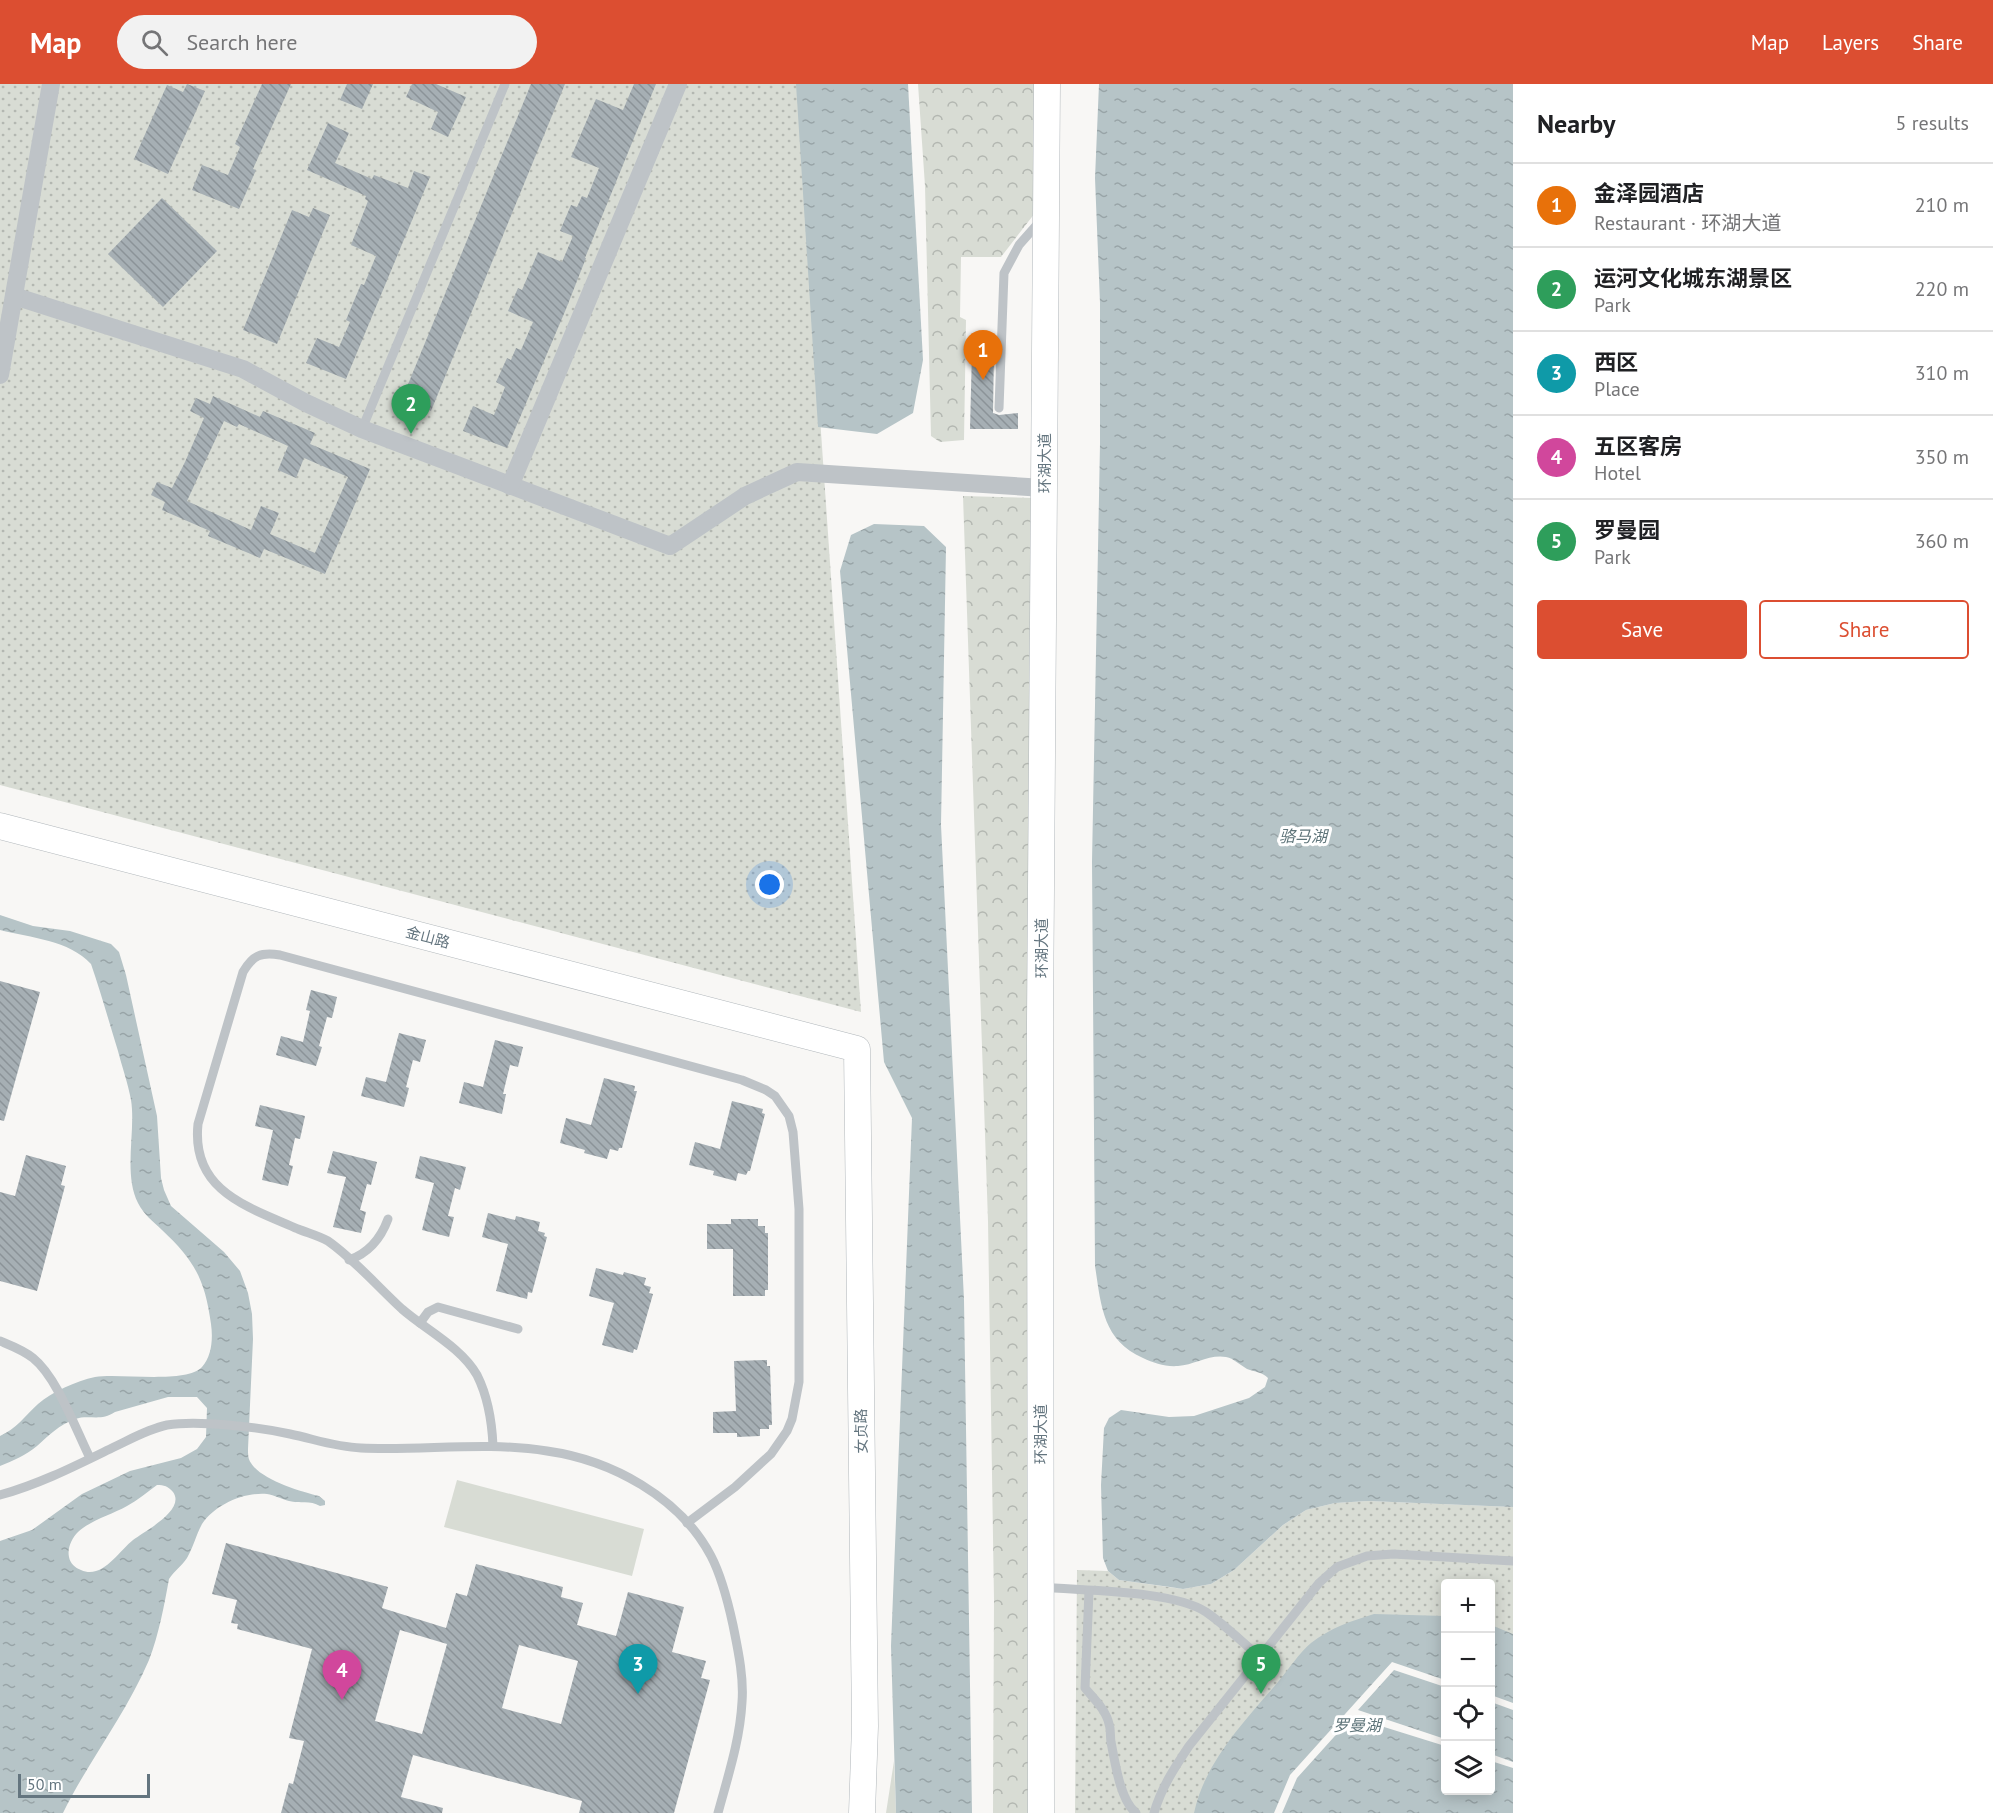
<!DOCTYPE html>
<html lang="en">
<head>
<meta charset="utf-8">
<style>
	:root { --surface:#fff; --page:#f2f2f2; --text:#202124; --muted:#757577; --line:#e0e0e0; --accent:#dc4e31 }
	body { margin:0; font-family:"PT Sans","Noto Sans SC",sans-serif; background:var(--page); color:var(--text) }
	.controls { position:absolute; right:18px; bottom:18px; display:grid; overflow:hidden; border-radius:6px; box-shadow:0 3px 15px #0003 }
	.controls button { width:54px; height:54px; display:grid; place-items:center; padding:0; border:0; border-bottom:2px solid var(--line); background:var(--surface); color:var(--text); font:30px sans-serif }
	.scale { position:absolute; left:18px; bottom:15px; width:132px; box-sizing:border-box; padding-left:6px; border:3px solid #64757f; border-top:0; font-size:16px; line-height:21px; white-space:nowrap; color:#64757f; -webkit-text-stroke:4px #fff; paint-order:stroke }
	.you { position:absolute; left:770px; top:801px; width:21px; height:21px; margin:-15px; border:4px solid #fff; border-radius:50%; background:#1a73e8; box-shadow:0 0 0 9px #1a73e833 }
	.badge { display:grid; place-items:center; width:39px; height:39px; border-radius:50%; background:var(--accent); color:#fff; font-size:20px; font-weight:700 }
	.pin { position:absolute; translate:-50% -50px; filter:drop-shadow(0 2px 3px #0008) }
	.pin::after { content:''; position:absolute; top:32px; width:21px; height:18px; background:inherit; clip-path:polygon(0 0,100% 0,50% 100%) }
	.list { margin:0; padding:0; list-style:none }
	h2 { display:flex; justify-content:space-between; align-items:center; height:78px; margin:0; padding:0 24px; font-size:26px }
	h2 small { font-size:20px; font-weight:400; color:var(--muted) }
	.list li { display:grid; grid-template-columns:39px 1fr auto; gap:18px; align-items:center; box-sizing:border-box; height:84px; padding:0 24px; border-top:2px solid var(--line) }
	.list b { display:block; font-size:22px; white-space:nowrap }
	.list p { margin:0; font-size:20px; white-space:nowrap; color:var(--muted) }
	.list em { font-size:20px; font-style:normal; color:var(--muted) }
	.actions { display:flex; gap:12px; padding:18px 24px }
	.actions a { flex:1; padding:14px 0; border:2px solid var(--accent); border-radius:6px; text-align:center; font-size:21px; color:var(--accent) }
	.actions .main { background:var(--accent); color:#fff }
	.icon { flex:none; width:33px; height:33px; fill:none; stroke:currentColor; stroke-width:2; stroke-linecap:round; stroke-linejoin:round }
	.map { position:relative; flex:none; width:1513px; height:1729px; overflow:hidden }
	header { display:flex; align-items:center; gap:36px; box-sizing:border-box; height:84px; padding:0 30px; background:var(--accent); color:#fff }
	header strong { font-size:28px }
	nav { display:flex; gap:33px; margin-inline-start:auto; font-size:21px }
	.search { width:420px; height:54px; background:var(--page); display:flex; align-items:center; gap:15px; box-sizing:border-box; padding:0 21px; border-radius:33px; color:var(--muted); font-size:22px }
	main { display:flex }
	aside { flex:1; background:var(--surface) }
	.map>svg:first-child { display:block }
</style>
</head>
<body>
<header>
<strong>Map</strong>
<div class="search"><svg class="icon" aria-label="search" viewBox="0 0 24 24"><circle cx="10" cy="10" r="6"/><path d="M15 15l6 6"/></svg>Search here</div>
<nav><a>Map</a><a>Layers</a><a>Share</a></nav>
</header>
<main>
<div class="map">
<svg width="1513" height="1729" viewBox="0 0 1513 1729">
	<defs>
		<pattern id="forest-crowns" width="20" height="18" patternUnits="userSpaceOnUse" patternTransform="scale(1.5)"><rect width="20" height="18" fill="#d8dcd4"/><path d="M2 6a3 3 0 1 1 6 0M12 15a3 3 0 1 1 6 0" fill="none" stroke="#b3b7b1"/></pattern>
		<pattern id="park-dots" width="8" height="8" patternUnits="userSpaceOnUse" patternTransform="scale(1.5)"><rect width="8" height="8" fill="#d8dcd4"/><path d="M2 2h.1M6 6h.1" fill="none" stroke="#b3b7b1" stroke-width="1.8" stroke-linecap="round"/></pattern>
		<pattern id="water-ripples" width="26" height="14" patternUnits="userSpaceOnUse" patternTransform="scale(1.5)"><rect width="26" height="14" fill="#b6c4c7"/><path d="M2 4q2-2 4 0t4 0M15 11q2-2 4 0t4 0" fill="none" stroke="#98a4a7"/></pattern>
		<pattern id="building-back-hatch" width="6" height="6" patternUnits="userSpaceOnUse" patternTransform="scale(1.5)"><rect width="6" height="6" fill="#a6afb4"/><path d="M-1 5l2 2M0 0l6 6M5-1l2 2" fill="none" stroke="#8b9398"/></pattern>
	</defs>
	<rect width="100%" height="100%" fill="#f8f7f5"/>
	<g fill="#d8dcd4">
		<polygon points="457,1396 644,1445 632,1492 444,1443"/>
		<polygon points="894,1677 896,1729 886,1729"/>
	</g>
	<g fill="url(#forest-crowns)">
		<polygon points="918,0 1040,0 1035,129 1001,173 961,173 960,233 966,236 964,356 940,358 931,352 925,102"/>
		<polygon points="963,412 1034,414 1027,1049 1030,1729 993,1729 994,1516 988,1137"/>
	</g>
	<g fill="url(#park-dots)" fill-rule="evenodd">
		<polygon points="0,0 797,0 861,928 0,701"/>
		<path d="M1368 1417 1513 1423V1729H1075L1077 1486 1108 1487 1119 1496 1183 1505 1211 1500 1234 1486 1283 1441 1306 1426 1335 1419ZM1446 1500H1490V1706H1446Z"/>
	</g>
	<g fill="url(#water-ripples)" fill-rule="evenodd">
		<polygon points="796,0 908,0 923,276 913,329 877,350 818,343"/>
		<path d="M1099 0H1513V1423L1368 1417 1335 1419 1306 1426 1283 1441 1234 1486 1211 1500 1183 1505 1170 1503 1119 1496 1108 1487 1103 1474 1101 1401 1104 1344 1109 1334 1121 1326 1169 1333 1194 1332 1249 1314 1265 1303 1268 1294C1262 1288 1255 1288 1247 1285 1242 1282 1237 1278 1232 1275 1214 1267 1196 1281 1178 1282 1165 1283 1154 1279 1143 1274 1102 1256 1101 1220 1095 1182L1092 778 1100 360V219L1095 94Z"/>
		<polygon points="874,440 924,442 946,463 941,741 964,1216 972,1729 896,1729 891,1562 912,1034 884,978 840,487 851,451"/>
		<path d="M0 831 33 842 70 847 111 860 119 868 126 891 157 1032 161 1094 164 1106 171 1122 224 1168 240 1187 248 1209 252 1230 253 1255 248 1365C248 1370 248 1375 251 1379 260 1395 301 1408 319 1412L325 1417V1421L320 1422C310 1416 300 1420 289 1417 282 1415 274 1411 267 1410 243 1408 215 1421 202 1440 196 1451 193 1464 187 1474 182 1482 174 1487 169 1495 164 1522 159 1550 149 1576 126 1630 89 1676 63 1729H0V1457L32 1446 82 1410 130 1387 181 1374 197 1365 206 1353 207 1324 197 1313H168L115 1328C100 1338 89 1330 75 1335 59 1341 49 1351 37 1362 26 1371 13 1377 0 1382V1352C16 1345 25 1332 38 1320 52 1308 76 1297 95 1293 120 1289 186 1300 202 1283 212 1272 213 1254 211 1240 205 1196 195 1177 162 1146 153 1137 144 1131 138 1119 123 1089 136 1047 131 1016 128 999 122 983 118 967 109 938 101 909 91 880 69 856 31 854 0 846ZM157 1401C164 1401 168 1402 173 1408 186 1426 145 1447 133 1456 119 1467 102 1496 81 1486 75 1484 70 1479 69 1473 67 1464 72 1454 78 1448 91 1436 111 1431 127 1422 138 1416 147 1408 157 1401Z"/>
		<path d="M1374 1530 1445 1532 1446 1706H1490L1491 1541 1513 1550V1729H1194C1205 1677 1245 1637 1278 1598 1289 1585 1299 1569 1311 1559 1330 1544 1351 1537 1374 1530Z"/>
	</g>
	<g fill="#f8f7f5">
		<polygon points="1392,1578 1445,1596 1445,1603 1394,1586 1358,1626 1445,1655 1445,1662 1352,1633 1297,1694 1282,1729 1274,1729 1290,1691"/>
		<polygon points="1491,1611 1513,1619 1513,1626 1491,1618"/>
		<polygon points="1491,1670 1513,1678 1513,1684 1491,1677"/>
	</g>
	<g fill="url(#building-back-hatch)" fill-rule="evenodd">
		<polygon points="187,0 205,7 168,90 134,75 167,1 183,8"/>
		<polygon points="262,0 291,0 253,85 256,86 239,125 192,106 202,81 228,91 240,63 235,60"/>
		<polygon points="347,0 373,0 362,25 340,16"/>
		<polygon points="412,0 436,0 466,13 448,53 431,45 438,28 406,13"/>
		<polygon points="531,0 565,0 431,327 402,315"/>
		<polygon points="634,0 656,0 585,174 586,174 566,225 507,364 463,347 473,322 494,331 505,303 496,298 507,274 511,276 516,264 521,266 533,238 508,227 518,204 522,206 538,168 562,178 573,152 560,147 571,121 577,123 582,112 587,114 599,84 571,73 596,15 623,26"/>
		<polygon points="328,39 349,49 335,79 372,95 374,91 408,104 414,87 430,93 346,295 306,279 317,254 339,263 350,238 346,236 361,200 364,201 376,172 351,161 368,117 365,115 366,112 307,86"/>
		<polygon points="162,114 217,167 163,223 108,170"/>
		<polygon points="313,124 330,131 277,260 243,246 292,126 309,133"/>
		<polygon points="972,267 994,267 993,329 999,331 1018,329 1018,345 970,345"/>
		<path d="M213 312 260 333 263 327 315 349 310 360 370 385 325 490 264 465 260 474 208 452 210 447 162 426 165 418 151 411 157 398 172 404 185 378 204 334 190 327 196 314 210 320ZM224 337 237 343 239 340 288 362 278 386 296 394 304 374 348 393 315 469 270 450 279 429 261 422 251 446 187 417Z"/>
		<polygon points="0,897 40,908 4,1037 0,1036"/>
		<polygon points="311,906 337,913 332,934 327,933 319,962 322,963 316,982 276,971 281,952 303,958 310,927 306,926"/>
		<polygon points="399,949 426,956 420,978 413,976 406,1003 409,1004 404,1023 361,1012 366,993 386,998"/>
		<polygon points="495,956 523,963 518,983 510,981 503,1010 506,1010 502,1030 459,1019 464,998 483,1003"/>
		<polygon points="604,994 635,1002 634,1007 637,1007 622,1064 619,1064 618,1067 610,1065 607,1075 584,1069 585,1066 560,1059 566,1034 591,1041"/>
		<polygon points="732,1017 763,1025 762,1029 765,1030 750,1087 748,1087 746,1091 738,1089 736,1097 713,1091 714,1087 689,1081 695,1058 720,1065"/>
		<polygon points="260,1021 305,1032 300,1055 295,1054 289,1081 293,1082 288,1102 262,1096 273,1046 255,1042"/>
		<polygon points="333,1067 377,1078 371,1101 367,1100 360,1126 366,1128 361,1149 333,1143 346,1093 327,1089"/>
		<polygon points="26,1071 66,1082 61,1101 65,1102 37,1207 0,1197 0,1108 15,1112"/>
		<polygon points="420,1072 466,1083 460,1106 455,1104 448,1132 454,1133 449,1153 422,1146 434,1099 415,1094"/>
		<polygon points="488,1129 515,1136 516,1132 540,1138 538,1147 545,1149 544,1152 547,1153 532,1209 528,1208 527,1215 496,1207 508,1160 482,1153"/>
		<polygon points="731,1135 758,1135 758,1142 765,1142 765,1149 768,1149 768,1206 765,1206 765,1212 733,1212 733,1165 707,1165 707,1140 731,1140"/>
		<polygon points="596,1184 623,1191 624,1188 646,1194 644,1201 651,1203 649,1209 653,1210 637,1266 634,1265 633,1269 602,1261 614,1219 589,1212"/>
		<polygon points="767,1276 767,1282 770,1282 772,1341 769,1341 769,1345 760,1345 760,1352 737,1353 737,1349 713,1349 713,1328 736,1327 734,1277"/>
		<path d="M226 1459 388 1503 382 1524 446 1544 456 1509 467 1512 476 1480 563 1503 561 1513 583 1519 577 1541 616 1552 628 1508 684 1523 672 1568 706 1577 701 1594 710 1596 674 1729H579L582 1717 413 1671 401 1713 443 1724 442 1729H281L289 1699 293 1700 304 1657 289 1654 312 1565 237 1545 238 1540 231 1539 237 1516 212 1510ZM400 1546 447 1560 422 1650 375 1637ZM519 1561 578 1577 561 1640 502 1624Z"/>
	</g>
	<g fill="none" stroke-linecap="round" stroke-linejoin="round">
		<g stroke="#b1b7bb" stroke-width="27">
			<g id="secondary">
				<polyline points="0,742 857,965 865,1642 862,1729"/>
				<polyline points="1041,1729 1040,939 1047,0"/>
			</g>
		</g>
		<g stroke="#bec3c7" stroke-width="9">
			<polyline points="999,324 1004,189 1019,161 1042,135"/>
			<polyline points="362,345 505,0"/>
			<path d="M349 1176C369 1169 381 1154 388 1135"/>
			<polyline points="420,1239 428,1228 438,1223 518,1245"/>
			<path d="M0 1257C12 1262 23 1266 33 1274 57 1293 76 1346 90 1374"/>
			<path d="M493 1362C492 1338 488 1313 477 1291 461 1263 426 1246 402 1225 378 1203 355 1176 328 1157 319 1152 308 1149 298 1145 248 1123 191 1107 198 1040L243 888C253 871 261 868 280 871L742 996 766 1006 775 1012 789 1032 793 1048 799 1125V1298L792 1335 787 1347 771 1370 735 1403 687 1439"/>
			<path d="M0 1411C40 1400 77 1381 114 1363 131 1355 148 1345 167 1341 198 1336 258 1343 290 1350 314 1355 336 1363 361 1364 423 1367 485 1357 547 1367 611 1376 680 1413 711 1472 722 1493 728 1518 733 1541 738 1566 744 1593 742 1618 740 1656 728 1692 718 1729"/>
			<path d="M1041 1503C1083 1507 1172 1506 1206 1528 1225 1541 1242 1558 1260 1573"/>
			<path d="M1089 1507 1085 1604C1094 1615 1106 1626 1109 1640 1111 1645 1110 1652 1111 1658 1115 1678 1120 1716 1136 1729"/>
			<path d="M1154 1729C1161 1704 1175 1683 1189 1662L1319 1499 1337 1483 1367 1472 1393 1470 1513 1477"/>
		</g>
		<g stroke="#bec3c7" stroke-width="18">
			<polyline points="14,212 243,285 306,319 362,345 670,462 745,412 797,388 1044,404"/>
			<polyline points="0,291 51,0"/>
			<polyline points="510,402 678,0"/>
		</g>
		<use href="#secondary" stroke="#fff" stroke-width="26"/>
	</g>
	<g text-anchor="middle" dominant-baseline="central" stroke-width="6" stroke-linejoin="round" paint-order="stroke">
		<g font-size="15" fill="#64757f" stroke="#fff">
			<text transform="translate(1044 379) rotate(-90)">环湖大道</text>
			<text transform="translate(428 853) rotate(15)">金山路</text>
			<text transform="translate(1041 864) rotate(-90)">环湖大道</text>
			<text transform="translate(861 1347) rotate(-91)">女贞路</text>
			<text transform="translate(1040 1350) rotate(-90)">环湖大道</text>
		</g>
		<g font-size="16" font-style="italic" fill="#5e7479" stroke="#fff">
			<text x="1303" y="752">骆马湖</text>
			<text x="1357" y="1641">罗曼湖</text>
		</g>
	</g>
</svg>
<div class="controls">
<button>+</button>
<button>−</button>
<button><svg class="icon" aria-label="locate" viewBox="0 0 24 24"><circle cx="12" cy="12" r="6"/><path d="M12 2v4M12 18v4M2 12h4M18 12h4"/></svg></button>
<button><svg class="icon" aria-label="layers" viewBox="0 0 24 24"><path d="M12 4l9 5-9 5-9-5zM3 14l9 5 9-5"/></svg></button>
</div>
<div class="scale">50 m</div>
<div class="you"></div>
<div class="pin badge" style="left:983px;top:296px;background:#e8710a">1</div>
<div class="pin badge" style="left:411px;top:350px;background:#2e9e5b">2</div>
<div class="pin badge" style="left:638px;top:1610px;background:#0f9aa8">3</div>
<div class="pin badge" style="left:342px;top:1616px;background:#d1479c">4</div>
<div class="pin badge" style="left:1261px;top:1610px;background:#2e9e5b">5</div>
</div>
<aside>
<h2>Nearby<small>5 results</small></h2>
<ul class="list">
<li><span class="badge" style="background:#e8710a">1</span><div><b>金泽园酒店</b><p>Restaurant · 环湖大道</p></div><em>210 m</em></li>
<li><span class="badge" style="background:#2e9e5b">2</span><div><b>运河文化城东湖景区</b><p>Park</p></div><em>220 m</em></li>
<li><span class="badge" style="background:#0f9aa8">3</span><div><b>西区</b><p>Place</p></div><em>310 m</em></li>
<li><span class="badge" style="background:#d1479c">4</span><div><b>五区客房</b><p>Hotel</p></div><em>350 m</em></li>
<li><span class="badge" style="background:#2e9e5b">5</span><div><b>罗曼园</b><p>Park</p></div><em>360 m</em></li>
</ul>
<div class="actions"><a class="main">Save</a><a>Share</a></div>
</aside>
</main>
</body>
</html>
